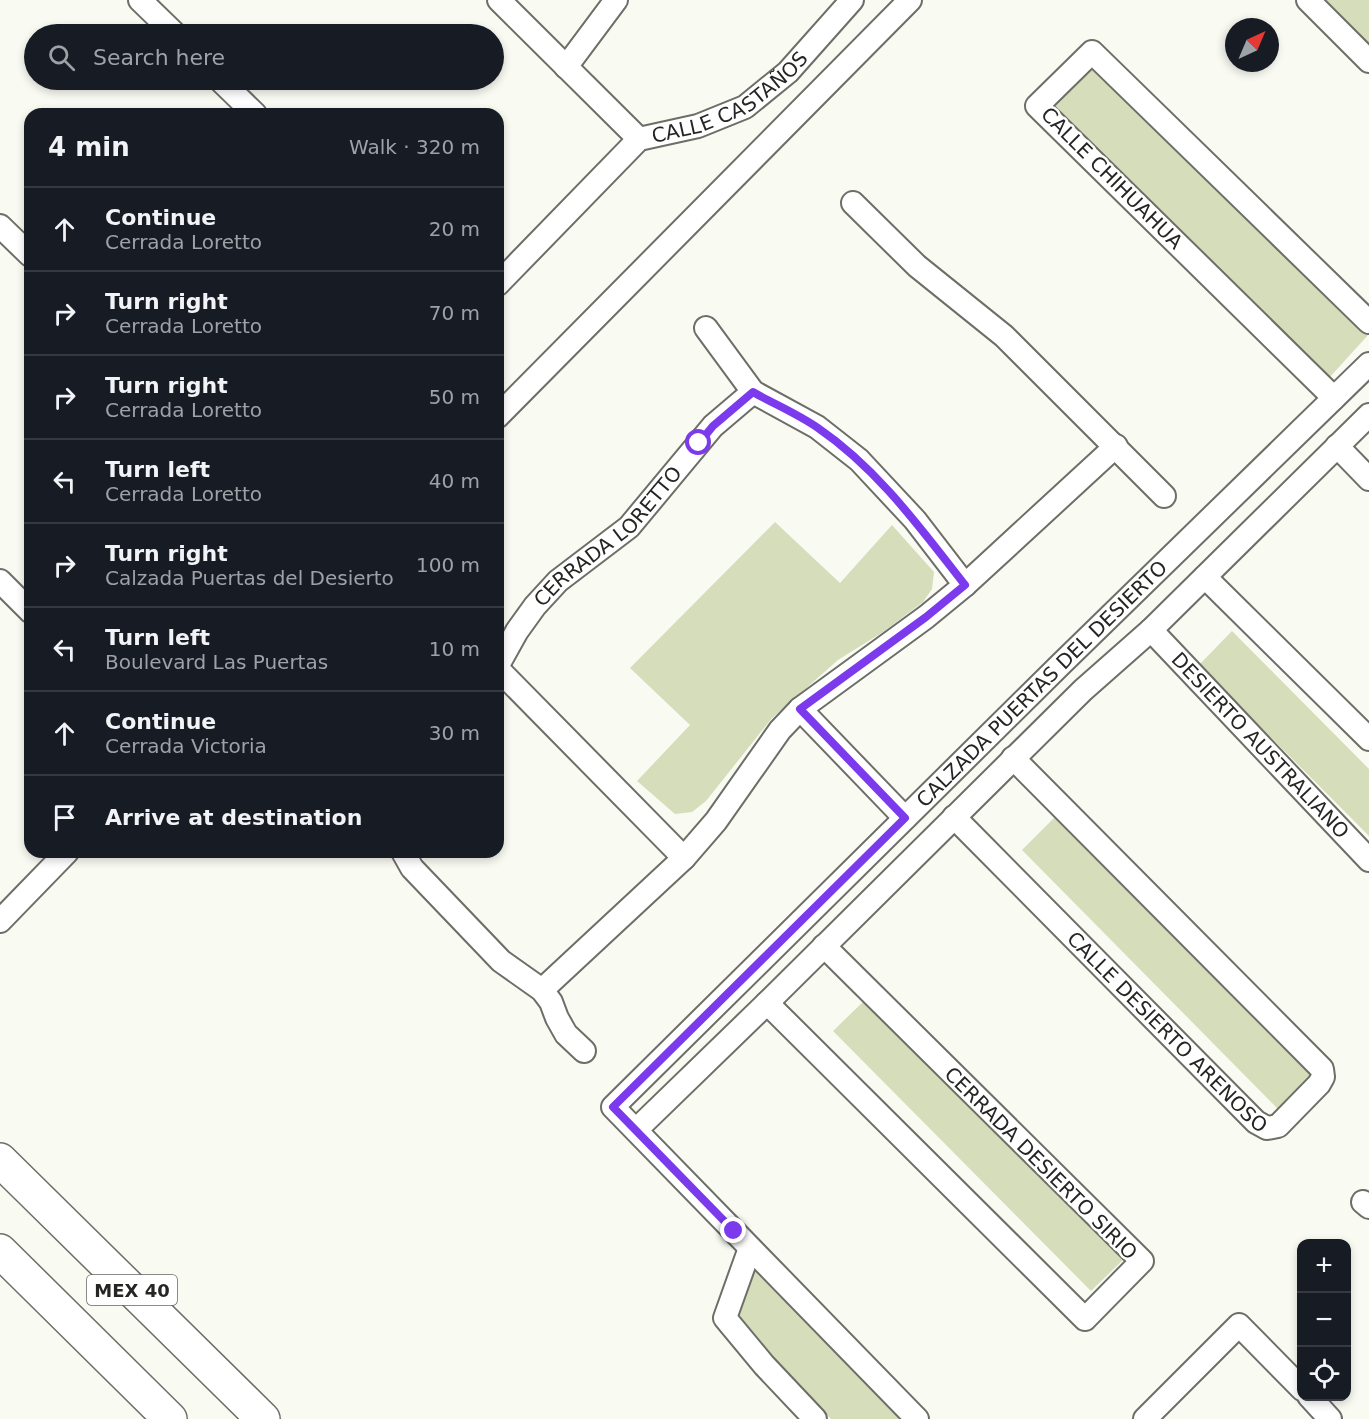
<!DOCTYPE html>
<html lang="en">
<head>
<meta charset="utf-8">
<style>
	:root { --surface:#171b24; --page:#242831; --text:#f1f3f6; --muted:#9ea1a6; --line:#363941 }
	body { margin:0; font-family:"DejaVu Sans",sans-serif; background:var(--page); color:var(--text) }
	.controls { position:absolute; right:18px; bottom:18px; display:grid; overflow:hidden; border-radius:12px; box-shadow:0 3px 9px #0003 }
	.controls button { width:54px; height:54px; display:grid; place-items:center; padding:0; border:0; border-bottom:2px solid var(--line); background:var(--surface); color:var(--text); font:30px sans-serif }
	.compass { position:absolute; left:1225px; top:18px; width:54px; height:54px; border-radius:50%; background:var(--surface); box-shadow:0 3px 9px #0003; rotate:44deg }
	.stop { position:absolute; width:18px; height:18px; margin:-14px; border:4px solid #7c3aed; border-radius:50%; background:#fff }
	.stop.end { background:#7c3aed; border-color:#fff; box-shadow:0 2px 6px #0008 }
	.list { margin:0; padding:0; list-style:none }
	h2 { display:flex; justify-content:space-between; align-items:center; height:78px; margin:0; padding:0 24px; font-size:26px }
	h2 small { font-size:20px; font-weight:400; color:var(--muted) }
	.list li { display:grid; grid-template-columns:39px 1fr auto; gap:18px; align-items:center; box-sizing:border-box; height:84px; padding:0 24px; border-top:2px solid var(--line) }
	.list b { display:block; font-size:22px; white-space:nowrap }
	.list p { margin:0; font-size:20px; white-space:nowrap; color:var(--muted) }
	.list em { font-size:20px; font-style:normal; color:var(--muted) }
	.icon { flex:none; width:33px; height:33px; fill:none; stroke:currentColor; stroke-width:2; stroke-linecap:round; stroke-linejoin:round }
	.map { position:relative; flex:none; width:1369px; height:1419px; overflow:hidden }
	.search { position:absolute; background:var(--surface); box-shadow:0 3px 9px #0003; left:24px; top:24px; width:480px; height:66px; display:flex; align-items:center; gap:15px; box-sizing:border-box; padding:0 21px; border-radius:33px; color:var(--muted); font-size:22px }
	.panel { position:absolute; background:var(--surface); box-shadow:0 3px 9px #0003; left:24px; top:108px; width:480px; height:750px; border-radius:18px }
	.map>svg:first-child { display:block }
</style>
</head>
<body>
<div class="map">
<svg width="1369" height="1419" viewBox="0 0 1369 1419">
	<rect width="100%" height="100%" fill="#f9fbf3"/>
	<g fill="#d5ddba">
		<polygon points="1317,0 1369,0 1369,52"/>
		<polygon points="1092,59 1369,334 1329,378 1045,107"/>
		<polygon points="775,522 840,583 892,525 934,572 932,589 923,602 883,632 838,660 772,718 706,801 692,812 675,814 637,781 690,725 630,668"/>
		<polygon points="1232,631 1369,769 1369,836 1199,665"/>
		<polygon points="1055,817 1313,1078 1280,1111 1022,850"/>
		<polygon points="867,998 1125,1258 1091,1291 833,1031"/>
		<polygon points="755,1263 910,1419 831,1419 733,1318"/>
	</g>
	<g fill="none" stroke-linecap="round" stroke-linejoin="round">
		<g stroke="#6d6e67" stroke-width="26">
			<g id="street">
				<polyline points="140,0 175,34"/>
				<polyline points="499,0 639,139"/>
				<polyline points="1308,0 1369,61"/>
				<polyline points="566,67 616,0"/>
				<polyline points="220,80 255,114"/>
				<polyline points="853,203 917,266 1004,336 1164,496"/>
				<polyline points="0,226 30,255"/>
				<path id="s1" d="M498 284 639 139 698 126 745 107 788 72 852 0"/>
				<polyline points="706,328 753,392 817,427 859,460 915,520 965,585"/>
				<polyline points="1334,398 1037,106 1092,52 1369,322"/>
				<polyline points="498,416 910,0"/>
				<polyline points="1337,446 1369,479"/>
				<polyline points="1205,577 1369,739"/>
				<polyline points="0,581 30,611"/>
				<path id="s2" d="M1151 630 1369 860"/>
				<path id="s3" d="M498 665 517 631 535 606 558 581 629 527 713 426 753 392"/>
				<polyline points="498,669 684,858"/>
				<polyline points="800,709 905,818"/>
				<path id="s4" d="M954 817 1256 1122 1267 1128 1278 1126 1319 1084 1323 1077 1322 1069 1013 758"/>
				<polyline points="403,852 412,868 501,961 542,990 551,1002 557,1018 566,1034 584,1051"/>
				<polyline points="0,921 67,852"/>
				<polyline points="542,990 684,858 716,821 780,730 800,709 926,617 965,585 1116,446"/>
				<polyline points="767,1003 1085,1319 1142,1261 824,946"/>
				<polyline points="636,1130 767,1003 1083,690 1151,630 1369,415"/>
				<polyline points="1363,1202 1369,1207"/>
				<polyline points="750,1248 725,1318 764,1365 815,1419"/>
				<polyline points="1309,1396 1330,1419"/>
				<path id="s5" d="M917 1419 613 1107 1060 665 1369 364"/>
				<polyline points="1145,1419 1239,1325 1302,1389"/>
			</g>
		</g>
		<g stroke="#6d6e67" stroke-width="36">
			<g id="highway">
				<polyline points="0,1160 263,1419"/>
				<polyline points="0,1251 170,1419"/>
			</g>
		</g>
		<use href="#street" stroke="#fff" stroke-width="22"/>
		<use href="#highway" stroke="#fff" stroke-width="33"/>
	</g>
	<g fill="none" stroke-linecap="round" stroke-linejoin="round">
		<path stroke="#7c3aed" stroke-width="8" d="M699 443 713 426 753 392C774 404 798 414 818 428 878 469 921 529 965 585L926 617 800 709 905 818 613 1107 734 1231"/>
	</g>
	<g text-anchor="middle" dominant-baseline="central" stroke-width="5" stroke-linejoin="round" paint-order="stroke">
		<rect fill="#fff" stroke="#666765" stroke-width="1.5" x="87" y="1275" width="90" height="30" rx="4.5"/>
		<g font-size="18" font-weight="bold" fill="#252623">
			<text x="132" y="1290">MEX 40</text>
		</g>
		<g font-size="20" fill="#252623" stroke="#fff">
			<text stroke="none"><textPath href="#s1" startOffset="304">CALLE CASTAÑOS</textPath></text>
			<text transform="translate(1112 178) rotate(45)">CALLE CHIHUAHUA</text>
			<text stroke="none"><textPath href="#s3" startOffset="171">CERRADA LORETTO</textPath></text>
			<text stroke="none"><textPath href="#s5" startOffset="1038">CALZADA PUERTAS DEL DESIERTO</textPath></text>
			<text stroke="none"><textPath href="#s2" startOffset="159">DESIERTO AUSTRALIANO</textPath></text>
			<text stroke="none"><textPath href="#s4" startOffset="303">CALLE DESIERTO ARENOSO</textPath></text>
			<text transform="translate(1041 1163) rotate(45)">CERRADA DESIERTO SIRIO</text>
		</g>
	</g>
</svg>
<div class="controls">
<button>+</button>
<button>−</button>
<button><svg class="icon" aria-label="locate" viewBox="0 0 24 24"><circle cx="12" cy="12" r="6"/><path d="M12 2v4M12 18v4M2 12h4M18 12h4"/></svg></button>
</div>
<svg class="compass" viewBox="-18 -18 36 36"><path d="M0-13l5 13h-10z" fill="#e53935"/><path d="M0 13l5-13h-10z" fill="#9ea1a6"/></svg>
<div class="stop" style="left:699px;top:443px"></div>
<div class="stop end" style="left:734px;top:1231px"></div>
<div class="search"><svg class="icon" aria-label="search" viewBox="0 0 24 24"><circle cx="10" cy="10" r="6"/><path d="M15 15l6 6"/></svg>Search here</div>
<section class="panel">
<h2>4 min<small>Walk · 320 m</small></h2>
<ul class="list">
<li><svg class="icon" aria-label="ahead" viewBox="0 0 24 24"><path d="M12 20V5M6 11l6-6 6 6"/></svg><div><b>Continue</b><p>Cerrada Loretto</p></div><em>20 m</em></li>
<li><svg class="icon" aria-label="right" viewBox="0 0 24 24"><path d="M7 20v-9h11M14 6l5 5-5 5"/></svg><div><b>Turn right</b><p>Cerrada Loretto</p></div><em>70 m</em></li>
<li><svg class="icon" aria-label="right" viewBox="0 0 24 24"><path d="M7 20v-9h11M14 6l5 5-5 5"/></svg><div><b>Turn right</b><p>Cerrada Loretto</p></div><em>50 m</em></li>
<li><svg class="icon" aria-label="left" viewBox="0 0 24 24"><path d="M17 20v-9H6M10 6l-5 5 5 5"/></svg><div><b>Turn left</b><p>Cerrada Loretto</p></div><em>40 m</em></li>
<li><svg class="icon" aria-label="right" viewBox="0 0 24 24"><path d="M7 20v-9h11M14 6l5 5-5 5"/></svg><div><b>Turn right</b><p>Calzada Puertas del Desierto</p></div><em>100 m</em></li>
<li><svg class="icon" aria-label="left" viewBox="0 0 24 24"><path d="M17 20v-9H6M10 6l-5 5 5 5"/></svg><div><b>Turn left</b><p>Boulevard Las Puertas</p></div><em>10 m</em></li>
<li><svg class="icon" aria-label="ahead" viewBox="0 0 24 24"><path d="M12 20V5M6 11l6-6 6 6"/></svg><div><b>Continue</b><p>Cerrada Victoria</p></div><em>30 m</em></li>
<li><svg class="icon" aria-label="arrive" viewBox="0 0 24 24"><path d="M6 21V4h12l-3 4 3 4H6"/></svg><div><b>Arrive at destination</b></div></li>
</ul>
</section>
</div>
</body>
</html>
